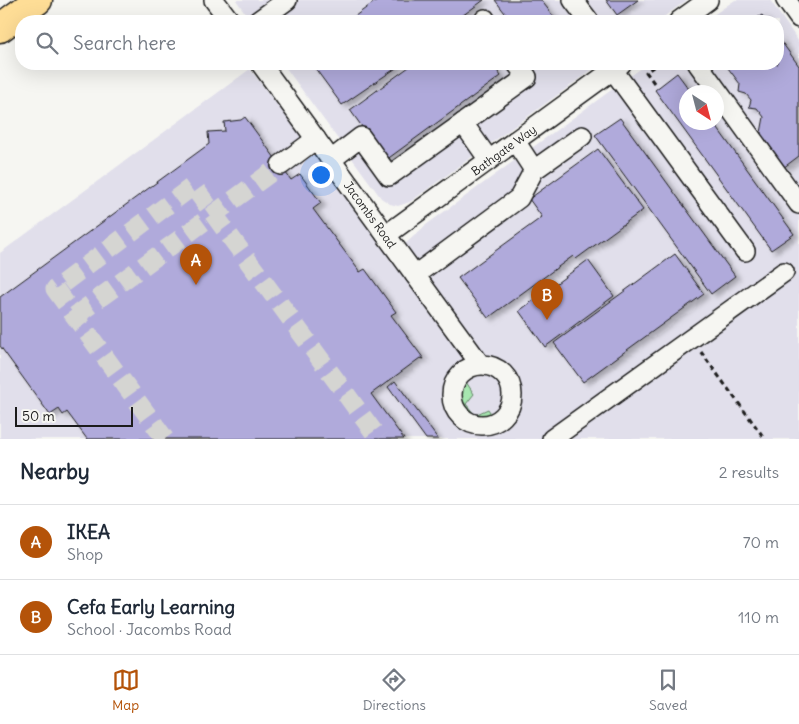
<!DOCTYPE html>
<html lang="en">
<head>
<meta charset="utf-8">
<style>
	:root { --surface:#fff; --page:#f6f6f7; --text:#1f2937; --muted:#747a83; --line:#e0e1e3; --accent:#b45309 }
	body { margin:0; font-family:Delius,sans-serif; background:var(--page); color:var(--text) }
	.compass { position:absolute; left:679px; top:85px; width:45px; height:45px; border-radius:50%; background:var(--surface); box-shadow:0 5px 20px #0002; rotate:144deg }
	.scale { position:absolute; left:15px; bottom:12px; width:118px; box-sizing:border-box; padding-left:5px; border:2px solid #1c1c1c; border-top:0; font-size:14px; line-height:18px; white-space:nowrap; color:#1c1c1c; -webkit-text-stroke:4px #f6f6f2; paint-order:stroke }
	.you { position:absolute; left:320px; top:174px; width:18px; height:18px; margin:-12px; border:4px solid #fff; border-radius:50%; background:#1a73e8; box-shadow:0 0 0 8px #1a73e833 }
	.badge { display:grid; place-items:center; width:32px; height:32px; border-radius:50%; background:var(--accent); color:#fff; font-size:16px; font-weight:700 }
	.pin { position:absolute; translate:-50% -41px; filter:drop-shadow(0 1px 2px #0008) }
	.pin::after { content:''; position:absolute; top:26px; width:18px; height:15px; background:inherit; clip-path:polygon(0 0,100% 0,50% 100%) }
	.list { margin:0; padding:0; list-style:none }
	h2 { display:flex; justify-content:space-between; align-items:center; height:65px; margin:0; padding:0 20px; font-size:21px }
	h2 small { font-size:16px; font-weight:400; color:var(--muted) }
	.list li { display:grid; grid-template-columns:32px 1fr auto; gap:15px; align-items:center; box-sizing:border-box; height:75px; padding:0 20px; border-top:1px solid var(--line) }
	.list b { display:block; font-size:19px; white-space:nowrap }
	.list p { margin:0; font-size:16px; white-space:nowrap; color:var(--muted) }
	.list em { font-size:16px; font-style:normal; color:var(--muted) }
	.icon { flex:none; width:28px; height:28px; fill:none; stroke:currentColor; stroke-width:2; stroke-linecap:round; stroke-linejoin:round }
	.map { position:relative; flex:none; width:799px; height:439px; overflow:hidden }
	.search { position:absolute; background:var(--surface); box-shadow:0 5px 20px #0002; left:15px; right:15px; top:15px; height:55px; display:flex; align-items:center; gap:12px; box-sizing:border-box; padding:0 18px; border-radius:20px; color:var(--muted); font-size:19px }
	.sheet { height:215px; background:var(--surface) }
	nav { display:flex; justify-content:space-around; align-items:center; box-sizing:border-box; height:70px; border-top:1px solid var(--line); background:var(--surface); font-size:14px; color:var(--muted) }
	nav a { display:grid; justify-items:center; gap:2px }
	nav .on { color:var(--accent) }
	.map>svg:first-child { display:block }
</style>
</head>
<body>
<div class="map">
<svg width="799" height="439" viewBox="0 0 799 439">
	<defs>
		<filter id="shadow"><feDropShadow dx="5" dy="3" stdDeviation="2.5" flood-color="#0004"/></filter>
	</defs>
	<rect width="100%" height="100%" fill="#f6f6f2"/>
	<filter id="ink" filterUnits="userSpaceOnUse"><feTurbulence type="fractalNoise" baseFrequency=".02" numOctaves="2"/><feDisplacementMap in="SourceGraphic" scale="10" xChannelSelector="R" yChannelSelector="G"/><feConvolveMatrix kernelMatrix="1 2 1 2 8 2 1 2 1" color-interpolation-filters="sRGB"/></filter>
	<g filter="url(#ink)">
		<g fill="#e1dfeb" fill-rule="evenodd">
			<polygon points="236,0 687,0 658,21 251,21"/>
			<path d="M735 0H770L799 42V439H0V253L250 69 392 256 426 225 647 64H778V21H705ZM686 92H716V122H686Z"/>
			<polygon points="283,64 600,64 410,202 398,206 390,204 381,198"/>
		</g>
		<path fill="#a7e7b0" stroke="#628266" d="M466 382 474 394 466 404 475 415 488 409 492 415C470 431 448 400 466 382Z"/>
		<g fill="#b0aadb" stroke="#1c1c1c" filter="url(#shadow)">
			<polygon points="377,0 484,0 455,21 352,21 351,19"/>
			<polygon points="495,0 541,0 557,21 511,21"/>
			<polygon points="606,0 638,0 617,15"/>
			<polygon points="762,15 766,21 752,21"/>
			<polygon points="778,37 799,66 799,156 783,168 760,138 764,117 757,108 749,107 751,100 746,94 739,92 740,84 725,64 778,64"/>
			<polygon points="312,64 402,64 342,105"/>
			<polygon points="413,64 492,64 501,76 386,160 350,110"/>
			<polygon points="677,73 691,92 686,92 686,122 713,122 794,234 771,250 655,90"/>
			<polygon points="245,117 291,180 300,174 321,203 313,209 360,272 365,269 391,305 396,312 391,315 424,359 420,358 371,394 404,439 87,439 67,412 63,415 59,409 50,415 0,346 0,297 209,144 208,132 225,131 224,122 241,120"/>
			<polygon points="620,118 735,276 711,294 595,135"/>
			<polygon points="598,149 643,210 576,259 573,256 488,318 458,278 542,217 529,199"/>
			<polygon points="675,254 704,294 583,382 554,343"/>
			<polygon points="588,260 614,296 545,347 519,311"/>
			<polygon points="395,381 438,439 426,439 388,387"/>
		</g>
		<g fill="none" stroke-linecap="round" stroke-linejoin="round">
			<g stroke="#d5d5d2" stroke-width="19" stroke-dasharray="19 9" stroke-linecap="butt">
				<polyline points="75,316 281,165"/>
				<polyline points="165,439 55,289 193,186 379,439"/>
			</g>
			<g stroke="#1c1c1c" stroke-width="22">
				<g id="minor">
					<polyline points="214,0 230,21"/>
					<polyline points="573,0 589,21"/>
					<polyline points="786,0 799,18"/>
					<polyline points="485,19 486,21"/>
					<polyline points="258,21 287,0"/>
					<polyline points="679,21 708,0"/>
					<path id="s1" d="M261 64 480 364"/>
					<polyline points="698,64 799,204"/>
					<polyline points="613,70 745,251"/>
					<polyline points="515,141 534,170"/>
					<polyline points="331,160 361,137 389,176 463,123"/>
					<polyline points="489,160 463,123 527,77 517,64"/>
					<polyline points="281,165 316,139"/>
					<path id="s2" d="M386 235 621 64"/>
					<polyline points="415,275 519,198 534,170 582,136"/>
					<circle cx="482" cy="395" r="30"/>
					<polyline points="552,439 784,272"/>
				</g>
			</g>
			<g stroke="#1c1c1c" stroke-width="31">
				<polyline id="highway" points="0,28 38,0"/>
			</g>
			<g stroke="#1c1c1c" stroke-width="3" stroke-dasharray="5 4" stroke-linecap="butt">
				<polyline points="654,83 646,72 657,64"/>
				<polyline points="701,352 765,439"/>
			</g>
			<use href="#minor" stroke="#f6f6f2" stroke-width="19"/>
			<use href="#highway" stroke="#fedd96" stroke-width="28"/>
		</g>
	</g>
	<g text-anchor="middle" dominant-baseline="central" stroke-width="4" stroke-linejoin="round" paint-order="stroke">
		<g font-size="12" fill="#1c1c1c" stroke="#f6f6f2">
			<text stroke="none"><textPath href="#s2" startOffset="145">Bathgate Way</textPath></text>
			<text stroke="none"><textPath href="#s1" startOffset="186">Jacombs Road</textPath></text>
		</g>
	</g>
</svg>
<svg class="compass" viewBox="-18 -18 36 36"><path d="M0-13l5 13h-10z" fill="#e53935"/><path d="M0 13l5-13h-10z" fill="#747a83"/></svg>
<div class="scale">50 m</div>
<div class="you"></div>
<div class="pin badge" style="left:196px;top:285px">A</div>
<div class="pin badge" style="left:547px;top:320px">B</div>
<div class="search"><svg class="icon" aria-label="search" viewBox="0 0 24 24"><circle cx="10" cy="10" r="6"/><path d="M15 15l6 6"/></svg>Search here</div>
</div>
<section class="sheet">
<h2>Nearby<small>2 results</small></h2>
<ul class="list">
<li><span class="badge">A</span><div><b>IKEA</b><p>Shop</p></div><em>70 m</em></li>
<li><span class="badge">B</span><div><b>Cefa Early Learning</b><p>School · Jacombs Road</p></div><em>110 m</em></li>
</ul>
</section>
<nav>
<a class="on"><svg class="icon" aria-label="map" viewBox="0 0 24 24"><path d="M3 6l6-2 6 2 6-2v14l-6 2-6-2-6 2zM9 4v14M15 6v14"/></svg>Map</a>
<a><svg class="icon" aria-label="directions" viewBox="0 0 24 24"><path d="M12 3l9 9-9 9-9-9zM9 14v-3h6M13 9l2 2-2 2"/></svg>Directions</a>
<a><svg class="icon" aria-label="saved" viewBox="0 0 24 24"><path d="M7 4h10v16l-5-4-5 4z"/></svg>Saved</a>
</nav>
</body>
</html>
